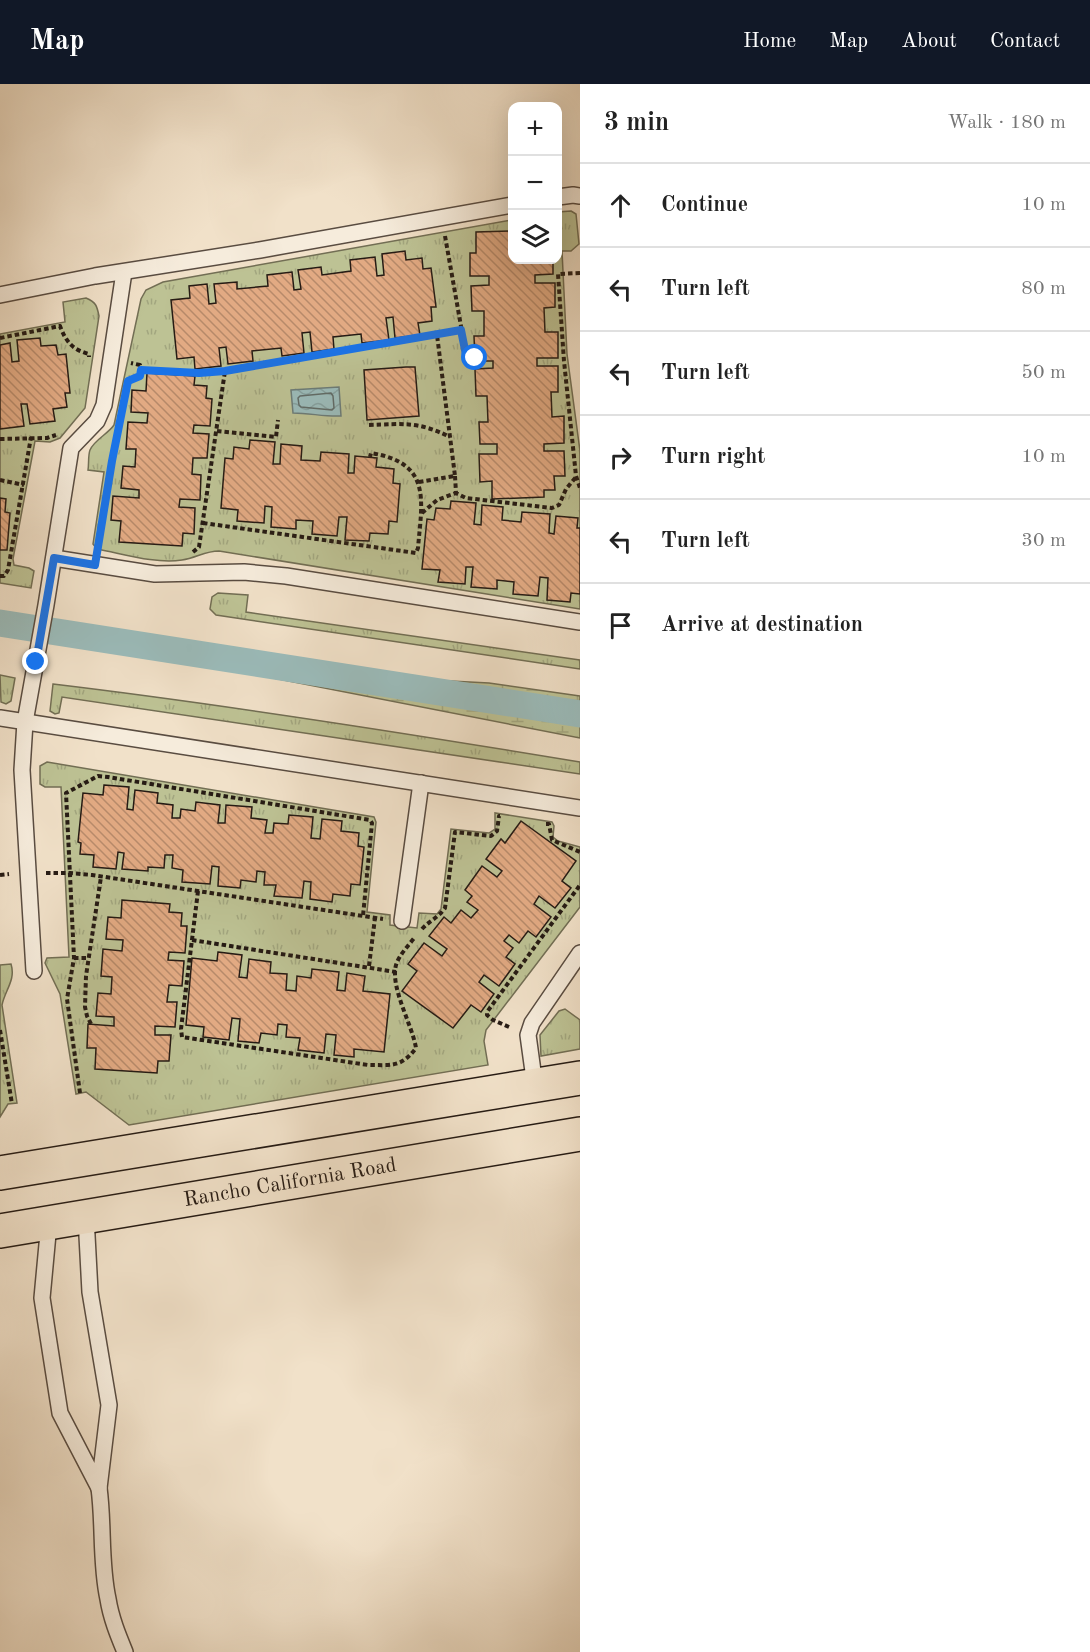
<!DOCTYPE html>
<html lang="en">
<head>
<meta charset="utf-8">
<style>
	:root { --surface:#fff; --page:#f6f6f6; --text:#222; --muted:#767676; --line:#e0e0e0; --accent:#111827 }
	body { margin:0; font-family:"Old Standard TT",serif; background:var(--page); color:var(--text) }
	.controls { position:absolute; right:18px; top:18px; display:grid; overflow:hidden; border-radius:12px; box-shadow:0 6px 24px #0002 }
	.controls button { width:54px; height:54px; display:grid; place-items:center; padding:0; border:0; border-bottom:2px solid var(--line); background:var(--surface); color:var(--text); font:30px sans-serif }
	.stop { position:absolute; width:18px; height:18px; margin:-14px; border:4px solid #1a73e8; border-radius:50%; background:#fff }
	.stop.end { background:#1a73e8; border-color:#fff; box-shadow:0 2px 6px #0008 }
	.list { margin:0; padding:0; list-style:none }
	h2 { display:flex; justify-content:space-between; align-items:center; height:78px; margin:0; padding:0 24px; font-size:26px }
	h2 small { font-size:20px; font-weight:400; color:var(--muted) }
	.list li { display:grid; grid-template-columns:39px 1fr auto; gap:18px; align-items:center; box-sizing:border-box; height:84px; padding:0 24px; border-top:2px solid var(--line) }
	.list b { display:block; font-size:22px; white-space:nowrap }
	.list em { font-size:20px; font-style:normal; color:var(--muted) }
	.icon { flex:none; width:33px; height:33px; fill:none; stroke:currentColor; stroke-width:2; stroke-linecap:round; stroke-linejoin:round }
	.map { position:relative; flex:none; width:580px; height:1568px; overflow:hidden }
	header { display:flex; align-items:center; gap:36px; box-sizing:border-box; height:84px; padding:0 30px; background:var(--accent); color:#fff }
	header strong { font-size:28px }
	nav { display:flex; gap:33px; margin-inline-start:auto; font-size:21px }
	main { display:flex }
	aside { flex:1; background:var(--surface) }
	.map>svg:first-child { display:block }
</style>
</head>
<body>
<header>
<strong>Map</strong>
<nav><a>Home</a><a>Map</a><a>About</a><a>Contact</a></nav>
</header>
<main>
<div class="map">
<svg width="580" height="1568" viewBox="0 0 580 1568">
	<defs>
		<pattern id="grass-tufts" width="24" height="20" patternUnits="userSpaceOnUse" patternTransform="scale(1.5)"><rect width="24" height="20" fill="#bdc294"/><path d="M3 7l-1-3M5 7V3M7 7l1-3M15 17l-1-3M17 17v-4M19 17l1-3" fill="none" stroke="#a2a67f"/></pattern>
		<pattern id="wetland-marsh" width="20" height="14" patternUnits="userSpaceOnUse" patternTransform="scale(1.5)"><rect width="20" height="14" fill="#bdc294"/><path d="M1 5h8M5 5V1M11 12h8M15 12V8" fill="none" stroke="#a2a67f"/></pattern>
		<pattern id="water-waves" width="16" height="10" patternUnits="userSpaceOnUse" patternTransform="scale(1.5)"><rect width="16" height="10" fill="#9bbcbb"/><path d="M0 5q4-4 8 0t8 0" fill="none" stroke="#85a1a0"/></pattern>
		<pattern id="building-back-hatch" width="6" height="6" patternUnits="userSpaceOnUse" patternTransform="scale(1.5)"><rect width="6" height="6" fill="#e2aa83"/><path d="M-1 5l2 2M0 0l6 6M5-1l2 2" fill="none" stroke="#b78a6a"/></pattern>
	</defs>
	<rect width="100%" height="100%" fill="#f1e1c9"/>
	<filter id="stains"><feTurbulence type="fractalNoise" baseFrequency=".00333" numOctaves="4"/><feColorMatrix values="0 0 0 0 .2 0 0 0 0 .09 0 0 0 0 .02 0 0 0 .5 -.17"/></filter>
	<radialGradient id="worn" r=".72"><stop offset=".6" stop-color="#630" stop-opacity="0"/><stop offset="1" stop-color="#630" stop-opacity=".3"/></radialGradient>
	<g fill="url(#grass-tufts)" stroke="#726e54" stroke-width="1.5">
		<path d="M571 127 576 130 579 160 571 167H562L567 270 580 367V525L219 467C205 467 196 474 182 476 155 480 124 470 97 465L93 460 104 388 88 386C89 380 88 371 90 366 94 356 108 350 114 341L141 215 146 206 163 198 512 136V176H558V128Z"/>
		<path d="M86 214C96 218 97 222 99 232L85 324 60 354 50 358 35 357 13 475 14 481 29 484 34 487 31 504 0 499V250L65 238 63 218Z"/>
		<polygon points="218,509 248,511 246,528 580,576 580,585 216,531 210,525 212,513"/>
		<polygon points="0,591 15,594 11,617 6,620 1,618"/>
		<path d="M53 600C229 621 405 649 580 678V690L62 613 59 629 55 630 50 627Z"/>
		<polygon points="47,678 374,733 376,738 367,828 390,831 390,841 417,844 419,829 437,830 441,825 451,745 489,749 495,745 495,729 552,738 554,742 553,753 558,757 580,763 580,823 486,946 484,957 488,981 129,1041 86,1008 76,1010 60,910 45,879 47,874 69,873 61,703 45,703 40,700 40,682"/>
		<path d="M11 880C16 896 5 906 2 921L17 1019 8 1020 0 1033V881Z"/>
		<polygon points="565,925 580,936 580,965 541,972 540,951 559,927"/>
	</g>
	<polygon fill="url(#wetland-marsh)" stroke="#726e54" stroke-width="1.5" points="0,533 373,593 489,599 580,612 580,654 248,589 0,548"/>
	<path fill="url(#water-waves)" stroke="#6c7c78" stroke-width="1.5" d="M339 303 341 332C325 333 310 329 293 329L291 306Z"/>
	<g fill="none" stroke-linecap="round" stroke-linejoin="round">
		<polygon stroke="#606c68" stroke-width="1.5" points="331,309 333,312 334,324 332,326 301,323 299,321 298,314 300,312"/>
		<polyline stroke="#9bbcbb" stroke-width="27" points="0,539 580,630"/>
	</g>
	<g fill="url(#building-back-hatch)" stroke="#261b14" stroke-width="1.5">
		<polygon points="512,147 512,176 553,176 553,190 535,191 535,199 555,199 555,223 544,224 545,248 558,248 558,274 537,274 537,282 558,282 558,308 551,308 552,333 564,332 564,359 544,360 544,367 564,367 565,392 554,392 555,406 544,406 544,413 492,415 492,397 480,398 479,370 497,370 497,360 480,360 479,338 488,338 487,312 476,312 475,285 493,284 493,277 475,277 474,252 484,252 484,227 472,227 471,202 489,201 489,192 470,192 470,169 476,169 476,148"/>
		<polygon points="405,167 406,176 422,174 423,185 431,184 436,223 431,223 432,237 418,239 420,251 395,254 393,233 386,234 389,256 362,259 361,250 333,253 334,265 312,268 310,248 302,249 304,269 282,272 281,264 252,267 253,277 228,280 226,263 219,264 221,282 195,285 194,273 177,275 171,216 190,214 189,202 207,200 209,220 216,219 214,200 237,198 237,205 268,202 267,191 292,188 294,206 301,205 298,186 321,183 322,191 351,187 350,176 375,173 377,192 384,191 382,170"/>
		<polygon points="40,254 41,262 56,261 58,271 66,270 70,309 65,309 67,323 53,325 55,337 30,340 27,320 21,320 24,342 0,345 0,261 10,259 12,278 19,277 17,256"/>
		<polygon points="406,283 415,283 419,332 367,336 364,286"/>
		<polygon points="147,289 195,292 194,301 207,302 206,314 212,315 210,342 194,341 193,349 209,350 207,374 193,374 192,390 201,391 200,416 180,415 179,423 195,424 194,450 183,449 182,462 119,458 121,437 111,436 113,412 139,414 139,406 121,404 123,382 135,383 136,365 126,365 128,338 147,339 148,329 131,328 132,306 146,307"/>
		<polygon points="250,356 275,358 273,380 280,380 281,360 302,362 301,376 320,377 321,368 349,370 348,389 354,389 355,372 377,374 376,383 394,385 393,399 400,400 397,438 389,437 388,450 370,449 369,457 345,456 347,433 339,433 337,452 312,450 313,437 296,436 296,445 271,443 272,423 265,422 264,439 237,437 238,426 221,424 225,374 233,375 234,363 249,365"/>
		<polygon points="0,414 6,415 5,428 10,429 7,466 0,466"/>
		<polygon points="451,417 476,419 474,440 481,441 482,421 503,423 502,436 521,438 522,428 550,430 549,449 554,450 556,432 578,434 577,444 580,444 580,510 571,509 570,518 547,516 548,494 540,493 538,512 513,510 514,498 497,496 497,505 471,503 473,483 466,483 465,500 438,498 440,486 422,485 427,435 434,436 436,424 450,425"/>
		<polygon points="104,701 129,703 127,725 133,726 135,706 158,709 157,719 173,721 172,734 180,734 181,725 195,727 196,718 220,721 218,739 225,739 226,721 252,723 251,734 267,736 265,749 273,749 274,739 288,740 289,731 313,733 311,754 320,755 322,735 342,737 341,747 359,749 358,762 364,763 360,801 351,800 350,812 333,810 332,818 310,815 311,798 304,797 302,814 274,812 276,801 264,801 265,788 257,787 256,798 241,796 240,804 218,802 219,783 212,782 210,800 182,798 183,786 172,784 173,771 165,771 164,784 148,783 148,787 122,785 124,769 118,768 116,785 93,783 94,771 80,770 81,759 78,758 83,709 103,711"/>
		<polygon points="521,737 576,777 562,797 571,804 555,824 539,812 534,820 551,833 536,853 528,847 519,859 509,851 504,857 513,864 506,873 515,880 499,902 484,891 479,898 494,910 481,928 471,921 453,944 402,907 417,887 408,880 424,859 442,872 447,865 429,852 444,833 451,839 461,826 471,834 478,826 467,818 472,812 465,806 482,782 497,793 502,787 486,775 501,755 505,759"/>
		<polygon points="122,816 170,820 169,828 182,829 181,842 187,842 185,869 169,868 168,876 184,877 182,902 169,901 167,918 177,918 175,943 155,942 155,951 171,951 169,977 158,977 157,989 95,985 96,964 87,964 88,940 114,942 114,933 96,932 98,909 111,910 112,893 101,892 103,865 122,867 123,856 106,855 108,833 121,834"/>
		<polygon points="218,868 242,871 239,893 247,894 249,875 271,878 270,889 287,890 286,906 296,907 297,892 311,894 312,885 339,888 337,906 345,907 347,889 365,892 363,907 390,910 384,968 354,965 354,973 334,971 336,951 326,950 324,969 298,966 300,954 286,953 287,941 278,940 277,951 261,949 259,959 238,957 240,935 232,934 229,956 203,953 204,943 186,941 192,874 217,877"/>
	</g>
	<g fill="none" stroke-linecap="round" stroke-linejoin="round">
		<g stroke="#594c41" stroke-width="18">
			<g id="lane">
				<polyline points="558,113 573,111 580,112"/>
				<polyline points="0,211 95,192 260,166 512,121"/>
				<polyline points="54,474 155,490 244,488 286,492 580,538"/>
				<polyline points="0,634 580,724"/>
				<polyline points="402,837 421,699"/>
				<polyline points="34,887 22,686 25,638 46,521 71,364 97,337 104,321 124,188"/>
				<polyline points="535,1002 528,951 532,939 580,869"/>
				<polyline points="49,1139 42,1214 60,1329 99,1404 109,1321 90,1208 86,1133"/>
				<path d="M99 1404C104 1441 100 1479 108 1515 111 1534 118 1551 125 1568"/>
			</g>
		</g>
		<g stroke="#261b14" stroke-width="36">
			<g id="primary">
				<polyline points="0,1089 580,994"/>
				<path id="s1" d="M0 1147 580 1050"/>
			</g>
		</g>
		<g stroke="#261b14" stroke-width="4" stroke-dasharray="4.5 3" stroke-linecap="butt">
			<polyline points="445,152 467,276 475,274"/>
			<polyline points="580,189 558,190 564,277 576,392 580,404"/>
			<path d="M0 254 60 242C66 258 73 266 89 270V273"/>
			<polyline points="141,286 199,289 225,287 461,246"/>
			<polyline points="129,296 140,292 141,286 140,281 131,279"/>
			<path d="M369 341C403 340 418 337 450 353"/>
			<polyline points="217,347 276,353 278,336"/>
			<polyline points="0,355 47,354 56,351"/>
			<polyline points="455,392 456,409 466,414 552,424 559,421 566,405 576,393"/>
			<polyline points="0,396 24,401"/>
			<polyline points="419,398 455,392 437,251"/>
			<polyline points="422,429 437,416 456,409"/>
			<path d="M203 439 416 469 418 464C422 416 432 379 371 369L370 373"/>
			<polyline points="98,461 119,341"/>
			<polyline points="193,468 199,463 225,287"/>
			<polyline points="0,492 4,492 8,486 31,353"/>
			<polyline points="546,740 549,740 552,756 580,768"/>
			<polyline points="46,789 70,789 92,791 383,835"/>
			<polyline points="0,791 9,790"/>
			<path d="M198 807 181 945 182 953 368 981C391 981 401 984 416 964 412 940 390 904 396 881 399 871 409 861 415 853"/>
			<path d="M422 845C429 837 438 834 445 824L455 748 491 752 497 747 499 732H500"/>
			<polyline points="192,856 396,888"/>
			<polyline points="74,874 89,874"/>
			<polyline points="369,882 375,834"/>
			<polyline points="91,940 87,932 85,923 86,892 101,793"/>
			<polyline points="509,943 493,936 487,931 487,928 580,801"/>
			<polyline points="0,946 12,1020"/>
			<polyline points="80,1009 67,915 74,874 66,709 98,692 108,693 370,736 372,739 363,832"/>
		</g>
		<use href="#lane" stroke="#f6ecdc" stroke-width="15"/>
		<use href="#primary" stroke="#f1e1c9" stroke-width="33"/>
	</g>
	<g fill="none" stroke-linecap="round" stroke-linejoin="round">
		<polyline stroke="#1a73e8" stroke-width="8" points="36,578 54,474 95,481 112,377 128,297 140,292 141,286 199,289 225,287 461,246 467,276 475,274"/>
	</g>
	<g text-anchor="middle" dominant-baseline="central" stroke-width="4.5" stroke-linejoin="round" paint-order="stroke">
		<g font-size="21" fill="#261b14" stroke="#f6ecdc">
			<text stroke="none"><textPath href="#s1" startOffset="294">Rancho California Road</textPath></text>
		</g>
	</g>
	<rect width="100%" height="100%" filter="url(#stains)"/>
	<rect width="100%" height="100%" fill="url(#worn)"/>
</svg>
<div class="controls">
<button>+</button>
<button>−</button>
<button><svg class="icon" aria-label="layers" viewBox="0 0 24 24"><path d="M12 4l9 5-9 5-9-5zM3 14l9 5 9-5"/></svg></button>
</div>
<div class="stop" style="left:475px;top:274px"></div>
<div class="stop end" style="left:36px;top:578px"></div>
</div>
<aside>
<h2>3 min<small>Walk · 180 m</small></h2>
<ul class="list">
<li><svg class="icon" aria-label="ahead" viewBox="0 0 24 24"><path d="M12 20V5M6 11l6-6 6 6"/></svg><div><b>Continue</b></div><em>10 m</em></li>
<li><svg class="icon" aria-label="left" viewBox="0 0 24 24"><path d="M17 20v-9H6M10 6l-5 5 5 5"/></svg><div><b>Turn left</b></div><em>80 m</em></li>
<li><svg class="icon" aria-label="left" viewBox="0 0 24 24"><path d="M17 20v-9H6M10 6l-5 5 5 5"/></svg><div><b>Turn left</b></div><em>50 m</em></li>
<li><svg class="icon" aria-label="right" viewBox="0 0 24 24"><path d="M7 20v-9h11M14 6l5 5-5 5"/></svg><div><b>Turn right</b></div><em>10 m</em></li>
<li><svg class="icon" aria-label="left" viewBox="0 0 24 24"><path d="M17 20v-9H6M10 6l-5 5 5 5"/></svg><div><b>Turn left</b></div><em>30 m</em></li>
<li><svg class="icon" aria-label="arrive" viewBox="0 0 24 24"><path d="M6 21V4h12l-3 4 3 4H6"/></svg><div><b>Arrive at destination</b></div></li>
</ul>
</aside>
</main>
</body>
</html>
